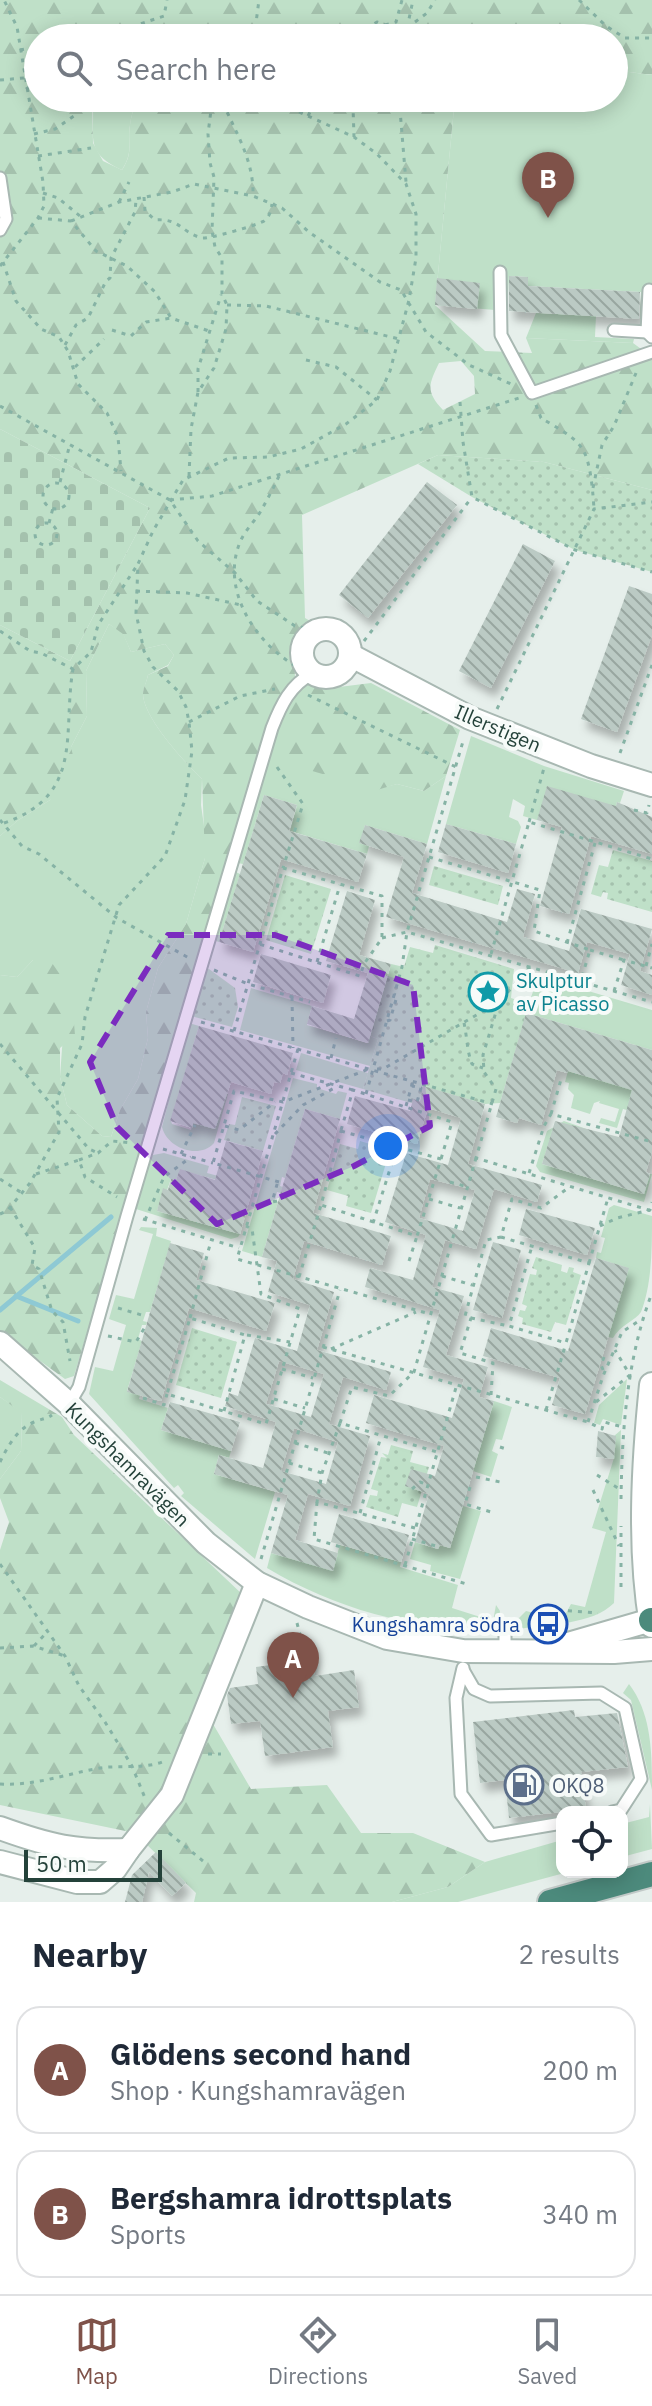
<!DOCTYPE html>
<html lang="en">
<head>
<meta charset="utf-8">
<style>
	:root { --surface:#fff; --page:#f6f6f7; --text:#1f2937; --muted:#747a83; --line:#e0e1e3; --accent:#7f5249 }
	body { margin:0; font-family:"IBM Plex Sans",sans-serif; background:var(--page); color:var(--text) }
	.controls { position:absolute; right:24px; bottom:24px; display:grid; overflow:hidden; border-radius:16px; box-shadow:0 4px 20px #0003 }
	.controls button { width:72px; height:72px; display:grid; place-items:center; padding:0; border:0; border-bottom:2px solid var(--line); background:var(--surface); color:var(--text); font:40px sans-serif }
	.scale { position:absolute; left:24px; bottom:20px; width:138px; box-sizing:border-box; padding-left:8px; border:4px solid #24423a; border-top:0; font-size:22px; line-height:28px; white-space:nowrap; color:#24423a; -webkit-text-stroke:6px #f7fbf9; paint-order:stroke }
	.you { position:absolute; left:388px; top:1146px; width:28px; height:28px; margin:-20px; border:6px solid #fff; border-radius:50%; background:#1a73e8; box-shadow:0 0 0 12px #1a73e833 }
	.badge { display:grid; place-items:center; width:52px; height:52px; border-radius:50%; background:var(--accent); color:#fff; font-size:26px; font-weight:700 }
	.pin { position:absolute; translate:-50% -66px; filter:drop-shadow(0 2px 4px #0008) }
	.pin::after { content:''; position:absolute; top:42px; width:28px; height:24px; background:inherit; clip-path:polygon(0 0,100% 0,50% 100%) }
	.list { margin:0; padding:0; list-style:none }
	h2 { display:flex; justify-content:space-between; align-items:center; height:104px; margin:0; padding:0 32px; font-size:34px }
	h2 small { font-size:26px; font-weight:400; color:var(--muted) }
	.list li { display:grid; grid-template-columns:52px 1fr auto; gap:24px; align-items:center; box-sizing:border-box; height:128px; margin:0 16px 16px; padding:0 16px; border:2px solid var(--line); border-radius:24px }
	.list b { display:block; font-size:30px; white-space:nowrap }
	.list p { margin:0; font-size:26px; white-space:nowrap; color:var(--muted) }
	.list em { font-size:26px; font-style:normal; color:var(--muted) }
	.icon { flex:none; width:44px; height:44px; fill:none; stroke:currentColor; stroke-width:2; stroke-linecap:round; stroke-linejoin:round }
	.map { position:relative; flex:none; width:652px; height:1902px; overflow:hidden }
	.search { position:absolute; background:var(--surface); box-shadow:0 4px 20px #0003; left:24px; right:24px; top:24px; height:88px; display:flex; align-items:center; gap:20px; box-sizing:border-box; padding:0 28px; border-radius:44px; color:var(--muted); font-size:30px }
	.sheet { height:392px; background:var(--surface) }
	nav { display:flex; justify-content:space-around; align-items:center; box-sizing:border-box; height:112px; border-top:2px solid var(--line); background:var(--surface); font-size:22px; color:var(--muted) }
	nav a { display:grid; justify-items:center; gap:4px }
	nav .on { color:var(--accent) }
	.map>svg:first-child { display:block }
</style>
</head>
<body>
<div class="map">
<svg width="652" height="1902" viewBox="0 0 652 1902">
	<defs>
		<pattern id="forest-firs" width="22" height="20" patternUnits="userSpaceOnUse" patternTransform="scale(2)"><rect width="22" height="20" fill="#bfe0c8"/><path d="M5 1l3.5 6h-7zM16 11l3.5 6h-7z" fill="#a4c1ad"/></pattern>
		<pattern id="cemetery-stones" width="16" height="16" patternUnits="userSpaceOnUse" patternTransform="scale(2)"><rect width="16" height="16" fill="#bfe0c8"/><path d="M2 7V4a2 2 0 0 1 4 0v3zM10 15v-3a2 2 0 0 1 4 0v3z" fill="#a4c1ad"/></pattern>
		<pattern id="park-dots" width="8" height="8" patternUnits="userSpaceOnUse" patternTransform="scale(2)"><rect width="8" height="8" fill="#bfe0c8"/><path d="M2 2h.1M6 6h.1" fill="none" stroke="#a4c1ad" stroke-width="1.8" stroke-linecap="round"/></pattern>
		<pattern id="building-back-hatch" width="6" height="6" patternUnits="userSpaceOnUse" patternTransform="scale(2)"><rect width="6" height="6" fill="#bbcac4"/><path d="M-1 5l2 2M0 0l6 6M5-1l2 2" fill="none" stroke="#98a6a0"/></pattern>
		<filter id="shadow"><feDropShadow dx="5" dy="9" stdDeviation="4" flood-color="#0004"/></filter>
	</defs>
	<rect width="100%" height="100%" fill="#e6efeb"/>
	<g fill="#bfe0c8">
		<polygon points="614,70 652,75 652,319 640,319 641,292 528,286 528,277 509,276 507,311 435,305 455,98 614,98"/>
		<path d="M92 98H134C135 108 131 115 130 125 127 145 134 151 122 170 81 151 97 135 92 98Z"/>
		<polygon points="536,313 596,316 595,337 634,339 633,343 526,338"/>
		<path d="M109 624 123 633 131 652 165 644 174 655 168 665 148 675C147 681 143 689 143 694 143 717 186 764 202 779L201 805 205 833V858L186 924 158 968 146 1012 148 1038 138 1079 120 1110 111 1137 102 1136 67 1105 60 1077 65 1007 33 960 17 977 0 975V836L17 821 50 800 71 747 87 716 86 671Z"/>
		<polygon points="288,702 377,789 397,784 424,791 446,776 427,844 365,825 360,843 369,846 367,854 290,831 297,805 264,795 243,864 238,863 236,872 240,874 219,942 213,940 280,719"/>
		<polygon points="471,736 544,766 624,791 620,803 617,802 616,806 537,820 523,816 525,806 513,799 509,817 518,821 521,827 516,844 446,824"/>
		<polygon points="538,976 652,1010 652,1050 526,1013"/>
		<polygon points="251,988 312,1006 307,1025 367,1043 370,1036 378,1039 370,1066 240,1030"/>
		<path d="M189 1023 199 1026 171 1121 172 1124 191 1130 193 1123 226 1093 228 1094 214 1143C199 1160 167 1148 162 1127Z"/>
		<polygon points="301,1053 368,1073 363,1089 296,1070"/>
		<polygon points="568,1071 652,1095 652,1117 623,1109 617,1128 599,1123 601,1118 615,1122 619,1109 599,1103 600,1101 594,1103 590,1114 571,1108 574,1095 568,1089 569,1083 565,1082"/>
		<polygon points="293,1078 317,1084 317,1088 336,1094 338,1091 347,1093 340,1119 305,1109 285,1178 282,1177 280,1186 283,1187 281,1193 277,1192 275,1200 278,1202 262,1257 242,1251"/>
		<polygon points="564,1121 595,1132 548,1145 542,1164 643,1194 650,1174 652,1174 644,1202 540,1172 536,1166 547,1131"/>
		<polygon points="164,1153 209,1166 207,1173 222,1177 221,1181 180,1170 176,1180 171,1179 167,1190 164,1189 157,1211 240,1234 238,1237 231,1239 136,1209 149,1160 153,1155"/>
		<path d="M614 1205 652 1216C652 1248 652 1284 641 1312 635 1321 620 1325 613 1338L608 1337 628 1268 596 1258 597 1252 601 1253 605 1238 601 1237 609 1208Z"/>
		<polygon points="141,1227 157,1228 156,1236 171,1241 150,1312 146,1312 143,1321 147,1322 146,1325 142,1325 138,1339 142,1341 127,1391 140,1395 139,1399 168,1408 161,1430 231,1451 229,1458 219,1455 214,1474 275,1492 255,1559 181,1496 184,1493 178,1485 174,1488 89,1394 95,1367 113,1371 126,1325 109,1319 116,1295 134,1299 153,1234 139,1230"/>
		<polygon points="627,1379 621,1425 603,1419 600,1425 594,1423 599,1405"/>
		<polygon points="0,1397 22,1412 21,1451 0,1479"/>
		<polygon points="494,1401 512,1407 502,1440 496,1439 492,1451 498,1454 491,1477 473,1471"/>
		<path d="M621 1430 614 1603C592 1625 548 1624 518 1629V1619L526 1611 555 1618 565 1615 571 1604 585 1607 606 1532 592 1528 614 1458V1436Z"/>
		<polygon points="463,1506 481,1511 460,1579 430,1571 431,1565 410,1559 415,1542 438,1549 439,1545 450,1548"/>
		<path d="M340 1545 401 1562 400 1567 458 1585 452 1608 493 1621 496 1605 500 1611 498 1622 493 1625H486L485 1628 491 1630C410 1629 336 1609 267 1568L271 1553 332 1570Z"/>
		<path d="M629 1684C652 1714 652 1754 652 1790L631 1700 623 1693Z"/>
		<polygon points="650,1804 652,1849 622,1857 622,1824 649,1817"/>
		<polygon points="562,1840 562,1872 568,1872 458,1902 392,1902 448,1887 485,1862"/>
	</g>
	<g fill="url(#forest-firs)" fill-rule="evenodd">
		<path d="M0 0H652V75L614 70V38H38V98H92L93 143 103 161 122 170C134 151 127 145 130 125 131 115 135 108 134 98H455L435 305 485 351 532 353 526 338 633 343 652 357V490L544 462 438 455 302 515 305 618 312 622C288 636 295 655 295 678L287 685 275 709 74 1376 65 1379 0 1332V975L17 977 33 960H50L67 985 65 1007 73 1011 75 1035 60 1048V1077L67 1105 102 1136 111 1137 120 1110 138 1079 148 1038 146 1012 158 968 186 924 205 858 202 779C186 764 143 717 143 694 143 688 147 681 148 675L168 666 174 655 165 644 131 652 123 634 109 624 86 671 87 716 71 747 77 773 50 800 17 821 0 836V625L70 661 150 508 0 429ZM461 361 474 376 475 394 443 410C425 391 429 384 439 363Z"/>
		<path d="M303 683 331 688 371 683 460 730 446 776 424 791 397 784 377 790 285 763C283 734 280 705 303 683Z"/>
		<polygon points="0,1380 62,1417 74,1435 243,1595 199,1700 251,1789 327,1785 361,1833 413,1833 485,1862 448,1887 392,1902 194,1902 196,1893 135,1833 0,1805 0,1550 9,1522 0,1498 0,1479 21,1451 22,1413 0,1397"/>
	</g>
	<polygon fill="url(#cemetery-stones)" points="0,429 150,508 70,661 0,625"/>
	<g fill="url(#park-dots)">
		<polygon points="438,455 544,462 652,490 652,572 575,550 472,497 418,464"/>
		<polygon points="613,850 652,861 652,912 607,899 608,893 603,892 601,897 591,894 599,865 608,867"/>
		<polygon points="434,866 503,886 498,905 429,885"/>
		<polygon points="285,875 331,889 311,954 266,940"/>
		<polygon points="435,945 514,969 511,998 529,1004 500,1103 485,1104 424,1087 418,1105 363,1089 378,1039 370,1036 391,964 404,967 410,947 433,953"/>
		<polygon points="209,969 235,988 238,1007 232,1027 191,1016 204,970"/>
		<polygon points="242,1097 276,1106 263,1151 224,1140 229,1124 235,1125"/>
		<polygon points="360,1141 390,1150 371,1213 346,1206 348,1196 327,1190 340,1144 358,1149"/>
		<polygon points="536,1257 562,1265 561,1271 567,1273 569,1267 574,1268 573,1272 581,1275 566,1325 555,1322 551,1332 522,1324 523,1318 518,1316 520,1310 525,1311 527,1306 522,1304 530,1274 536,1275 537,1270 532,1268"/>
		<polygon points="192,1328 237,1342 221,1398 176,1385"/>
		<polygon points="391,1445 413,1451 410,1462 429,1467 417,1507 402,1503 398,1517 366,1507 370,1495 377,1496 378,1491 371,1489 381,1457 387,1458 382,1453 388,1455"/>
	</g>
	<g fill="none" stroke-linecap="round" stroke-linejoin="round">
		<g stroke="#8ec9d4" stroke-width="5">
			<polyline points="16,1296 78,1321"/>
			<polyline points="0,1310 111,1217"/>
		</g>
	</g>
	<g fill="url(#building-back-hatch)" fill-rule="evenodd" filter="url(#shadow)">
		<polygon points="509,276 528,277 528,286 640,292 639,319 509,311"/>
		<polygon points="437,278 480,283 477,309 435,305"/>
		<polygon points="427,482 457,505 368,618 339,595"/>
		<polygon points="523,544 555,561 491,688 459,671"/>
		<polygon points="629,586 652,594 652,635 617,732 581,719"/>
		<polygon points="547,786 616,806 617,802 652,817 652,854 591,836 569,914 540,906 562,827 537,820"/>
		<polygon points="264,795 297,805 289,831 367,854 358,882 281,859 253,952 219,942"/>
		<polygon points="446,824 516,844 508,873 438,852"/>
		<polygon points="365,825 427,844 412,893 507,922 517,889 535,894 523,937 569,951 581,909 652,929 640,971 652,975 652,995 621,985 630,954 587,942 578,973 386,917 404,857 359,843"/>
		<polygon points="347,891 375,900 359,955 391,964 368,1043 307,1024 312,1006 354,1019 368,973 326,961"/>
		<polygon points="261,954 331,975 323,1003 253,982"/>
		<polygon points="526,1013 652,1050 652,1152 646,1172 650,1174 644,1194 542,1164 555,1121 619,1137 632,1090 568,1071 567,1073 557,1070 541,1125 519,1118 517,1123 496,1117"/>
		<polygon points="199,1026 293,1053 287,1075 283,1073 280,1083 274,1082 271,1094 231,1082 215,1129 193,1123 192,1128 170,1121"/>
		<path d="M423 1086 485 1104 468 1164 542 1185 537 1202 494 1189 476 1249 445 1240 432 1287 464 1296 446 1355 488 1367 479 1397 494 1401 450 1548 440 1545 438 1549 415 1542 429 1494 405 1486 411 1469 435 1476 444 1446 366 1423 374 1395 452 1418 464 1379 423 1367 440 1310 365 1287 370 1268 413 1280 426 1235 385 1222 402 1167 406 1153 448 1165 461 1118 428 1108 417 1144 347 1124 355 1096 410 1111 413 1099 420 1101ZM430 1179 475 1190 463 1231 419 1218Z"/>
		<path d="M305 1109 340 1119 313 1213 391 1236 382 1265 304 1241 293 1279 334 1292 317 1350 391 1372 386 1390 343 1377 329 1424 370 1436 350 1506 308 1494 295 1540 338 1553 333 1571 271 1553 288 1495 214 1474 219 1455 263 1468 276 1422 225 1406 229 1393 238 1396 255 1338 297 1351 310 1305 268 1292 277 1261 262 1257ZM279 1361 324 1374 311 1417 266 1404ZM294 1428 338 1442 326 1484 281 1471Z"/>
		<polygon points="226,1141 263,1151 240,1234 157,1211 163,1188 168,1190 171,1179 176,1180 180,1169 215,1180"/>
		<polygon points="526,1209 595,1228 587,1255 519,1235"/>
		<polygon points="493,1242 521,1250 502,1318 473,1310"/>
		<polygon points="170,1243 204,1253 196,1280 275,1303 266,1331 189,1308 161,1401 127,1392"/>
		<polygon points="596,1258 629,1268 585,1414 552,1405 560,1378 483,1356 491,1328 568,1351"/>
		<polygon points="170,1402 240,1422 231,1451 161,1430"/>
		<polygon points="598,1431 616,1436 614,1459 596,1457"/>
		<polygon points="339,1514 409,1535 401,1562 331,1542"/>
		<polygon points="310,1651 315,1676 354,1670 359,1707 328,1711 333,1747 265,1756 260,1721 231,1724 227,1695 230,1688 258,1684 256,1667 286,1663 285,1654"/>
		<polygon points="574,1710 575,1717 617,1713 628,1767 581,1772 586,1809 509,1818 505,1780 480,1783 473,1722"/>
		<polygon points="156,1852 186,1883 172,1896 149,1872 142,1902 125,1902 132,1875"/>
	</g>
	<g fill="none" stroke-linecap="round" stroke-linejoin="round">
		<g stroke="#a8b8b2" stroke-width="15">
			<g id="service">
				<polyline points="0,178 6,219 0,230"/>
				<polyline points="500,272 501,335 532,393 652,352"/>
				<polyline points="649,290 647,332 652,337"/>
				<polyline points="614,330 647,332"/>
				<path d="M69 1404 79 1387 127 1216 272 728C281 705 290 685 313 673"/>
				<polyline points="505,1651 505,1633"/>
				<polyline points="463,1668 456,1698 461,1794 491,1835 562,1823"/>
				<polyline points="463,1670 474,1689 490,1696 601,1693 625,1708 641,1779 621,1810 612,1812"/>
			</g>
		</g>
		<g stroke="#a8b8b2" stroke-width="26">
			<g id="minor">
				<circle cx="326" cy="653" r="24"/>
				<polyline points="350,655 470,718 591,766 652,785"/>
				<polyline points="0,1343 69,1404 206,1543 257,1583 308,1607 387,1638 463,1651 614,1652 652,1649"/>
				<polyline points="568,1644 651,1620"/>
				<path d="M0 1828C50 1846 75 1852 128 1850L115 1869 100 1882H77L0 1862"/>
				<polyline points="128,1850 172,1795 257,1583"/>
			</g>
		</g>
		<g stroke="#a8b8b2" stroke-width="28">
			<path id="tertiary" d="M652 1385C644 1463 639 1547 652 1625"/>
		</g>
		<g stroke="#c2cac8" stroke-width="28">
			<g id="trunk">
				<polyline points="651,1620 652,1620"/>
				<polyline points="550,1902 652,1874"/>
			</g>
		</g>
		<g stroke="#86b3a5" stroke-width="3" stroke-dasharray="4 6" stroke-linecap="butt">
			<polyline points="579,0 606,26 625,38 652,38"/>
			<polyline points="385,25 396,22 402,0"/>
			<polyline points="407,28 427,13 435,0"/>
			<polyline points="128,38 137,25 164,16 167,0"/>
			<polyline points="254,38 259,0"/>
			<polyline points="362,38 367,28 377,22 385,25 399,38"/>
			<polyline points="405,38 413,0"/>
			<polyline points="20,50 38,47"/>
			<polyline points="0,80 24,78"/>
			<polyline points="26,89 38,82"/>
			<polyline points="343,98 353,106 354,137"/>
			<polyline points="399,98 406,182"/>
			<path d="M223 103C237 135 254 161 253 196L282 208 309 232 380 282 401 290 426 332 469 365 511 384"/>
			<polyline points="308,116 317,98"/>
			<polyline points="34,134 55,129 74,116"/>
			<polyline points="38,156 91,148"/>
			<polyline points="43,193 58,198 80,216"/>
			<path d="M144 197 145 211 155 220C180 218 182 233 202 238 209 239 258 225 264 221 270 216 271 211 272 204"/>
			<polyline points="119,202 129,182"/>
			<polyline points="38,218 71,221 96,251 127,266 155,292 171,318 209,331"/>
			<polyline points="71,221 119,202 172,192 194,184 253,196"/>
			<polyline points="3,262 16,301 41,329 59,337 68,351 78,384 107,413 118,437 121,471"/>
			<polyline points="0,266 38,218 44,206 43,182 17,27 4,0"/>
			<polyline points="227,305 266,306 399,339"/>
			<polyline points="112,330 131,336 146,322 171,318"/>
			<polyline points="65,345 76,325 88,318 106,281 110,278 111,258 135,212 136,200"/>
			<polyline points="306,360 336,367 377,400"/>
			<polyline points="75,367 104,339"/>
			<polyline points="198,392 198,369 221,295"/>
			<polyline points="460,402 463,442 472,497 575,550 652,572"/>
			<path d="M536 405 541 418C554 426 576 437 583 450 591 463 593 494 594 509"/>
			<polyline points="0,406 170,500 198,541 235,573 257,601 295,626 305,628"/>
			<polyline points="189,476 191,429 198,392 214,368 226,329 227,305 222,294 222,258 215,247 212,231 214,177 210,163 208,134 211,110 233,98"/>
			<path d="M279 476C274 487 268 498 262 509 256 520 246 529 241 540 219 588 255 643 296 666"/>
			<polyline points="60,482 70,444"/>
			<circle cx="56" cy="496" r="13"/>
			<polyline points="593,488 602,445 614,426 636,373"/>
			<polyline points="170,500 212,496 519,398"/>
			<polyline points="49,523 53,508"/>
			<circle cx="46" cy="534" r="11"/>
			<polyline points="136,591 187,593 241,605"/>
			<polyline points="0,631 30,651 41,653 73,669 91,652 98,625 136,567"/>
			<polyline points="364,641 472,497"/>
			<polyline points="308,695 456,767"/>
			<polyline points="497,709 594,509 652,502"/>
			<polyline points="189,722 240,696 275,689"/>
			<polyline points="620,753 652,665"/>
			<polyline points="277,767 303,804 283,868"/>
			<polyline points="634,810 647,813 649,805"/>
			<polyline points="0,820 22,846 39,854 117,918 189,958"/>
			<polyline points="529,822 544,768"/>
			<path d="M4 823C85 795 62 733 73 669"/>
			<polyline points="429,857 540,890 534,931 590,950 581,980"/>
			<polyline points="382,938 407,932 652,1002"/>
			<polyline points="567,943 595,843"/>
			<polyline points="590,950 624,960"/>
			<polyline points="491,954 529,822 652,859"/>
			<polyline points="317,962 340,885"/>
			<polyline points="646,966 652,944"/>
			<polyline points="530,967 499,1002 483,1055 484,1072 496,1089 476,1158 652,1211"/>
			<polyline points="214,970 248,984 310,1002"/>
			<polyline points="614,991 624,960 652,968"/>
			<polyline points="292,997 293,1048"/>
			<polyline points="387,1021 390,1020 397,996 394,994"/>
			<polyline points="201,1022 493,1104"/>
			<path d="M464 1023C467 1036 467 1052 472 1064L483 1068"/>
			<path d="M234 1031C250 977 266 923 283 868L382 896V938L364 964 360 976 259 944"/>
			<polyline points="0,1044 89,1149 98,1153"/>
			<polyline points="298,1049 237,1259 430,1314"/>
			<polyline points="331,1058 336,1038"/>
			<polyline points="377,1069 383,1069 499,1002"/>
			<polyline points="291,1073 353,1090"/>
			<polyline points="366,1094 402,967 407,932 464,738"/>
			<polyline points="408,1100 417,1102 421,1088 412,1086"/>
			<polyline points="406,1106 413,1081"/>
			<polyline points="551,1114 562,1076"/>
			<polyline points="225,1126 239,1130 275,1102"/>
			<polyline points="341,1130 353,1090 452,1122 441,1159"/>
			<polygon points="341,1131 441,1159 417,1236 321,1205"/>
			<polyline points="275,1134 303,1105 338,1086"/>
			<polyline points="163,1149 213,1163"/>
			<polyline points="181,1154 195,1125"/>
			<polyline points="79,1160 98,1153 112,1141 132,1143"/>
			<polyline points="529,1173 544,1126 551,1114 652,1142"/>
			<polyline points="36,1174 79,1160 85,1177 117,1197"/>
			<polyline points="0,1179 22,1193"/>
			<polyline points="279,1182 213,1163 234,1091 283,1102 369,1069"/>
			<polyline points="450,1182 468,1187"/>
			<polyline points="429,1199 460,1208"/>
			<polyline points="277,1201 272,1202 278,1181"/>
			<polyline points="10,1207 35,1248 32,1265 39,1269 52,1311 63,1322 70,1361"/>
			<polyline points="0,1214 7,1211 30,1183 59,1132 57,1098 82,1044 85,1017 119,905 165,856 185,800 192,751 189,722 186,707 178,691 153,667 144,651 136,613 138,564 153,531 183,480 229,458 268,457 301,449 346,424 377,400 390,371 409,300 416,258 416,214 406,184 377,154 354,137 295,110 284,98"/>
			<polyline points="143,1219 239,1248"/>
			<polyline points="145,1220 164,1177 191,1157"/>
			<polyline points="373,1223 397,1147"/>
			<polyline points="600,1226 617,1218 650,1210 652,1202"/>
			<polyline points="501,1237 589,1263 566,1343 509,1326 532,1246"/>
			<polyline points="409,1261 417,1236"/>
			<polyline points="589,1263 608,1198"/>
			<polyline points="442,1276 472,1285"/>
			<polyline points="299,1277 321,1205"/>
			<polyline points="118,1308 145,1316"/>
			<polyline points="190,1318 211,1241"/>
			<polyline points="471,1318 509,1326"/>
			<polyline points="247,1335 290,1342"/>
			<polyline points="108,1336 136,1342 145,1327"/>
			<polyline points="323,1347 588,1422 602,1429 604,1422 623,1427"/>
			<polyline points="331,1349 416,1312"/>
			<polyline points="604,1357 601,1365 604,1372"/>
			<polyline points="282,1369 313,1378"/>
			<polyline points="491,1395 493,1363 460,1353 471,1318 465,1316 486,1240 501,1237 512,1199 541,1208 568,1188"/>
			<polyline points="143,1398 164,1405 167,1394"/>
			<polyline points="274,1399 305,1408"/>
			<polyline points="596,1402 630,1375 615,1350"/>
			<polyline points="546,1410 566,1343"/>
			<polyline points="224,1411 245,1335 190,1318 167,1394 266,1424 300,1309 261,1294 252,1229 246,1226"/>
			<polyline points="588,1422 603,1376 622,1332 642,1319"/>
			<polyline points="340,1423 352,1387 389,1396 414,1372 476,1158"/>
			<polyline points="295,1443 328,1453"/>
			<polyline points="500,1447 509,1450"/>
			<path d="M0 1462C8 1446 17 1429 34 1422 41 1419 46 1419 52 1415"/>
			<polyline points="289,1463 322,1473"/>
			<polyline points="597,1475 621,1490"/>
			<polyline points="476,1477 500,1482"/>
			<polyline points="470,1487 465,1504 491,1512"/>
			<polyline points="412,1489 420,1482 428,1485"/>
			<polyline points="593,1490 619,1546"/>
			<path d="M621 1499C622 1429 627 1358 652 1293"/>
			<polyline points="317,1502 314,1539 470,1585"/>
			<polyline points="360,1513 381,1436"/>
			<polyline points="415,1528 317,1502 322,1473 340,1423 437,1452"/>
			<polyline points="412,1539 436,1546"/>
			<polyline points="261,1559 340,1290"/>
			<polyline points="0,1564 65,1656 79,1686 105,1722 132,1766 145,1798"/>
			<polyline points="405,1565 457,1384"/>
			<polyline points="621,1587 621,1526"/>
			<polyline points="558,1610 598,1613"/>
			<polyline points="297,1623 303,1646"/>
			<polyline points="34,1646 48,1631"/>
			<polyline points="0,1648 33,1646 65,1656"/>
			<polyline points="208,1754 221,1754"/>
			<path d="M0 1784C35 1786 66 1774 100 1768 120 1765 143 1769 162 1762"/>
			<polyline points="169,1833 203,1861"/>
		</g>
		<use href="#service" stroke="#fff" stroke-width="11"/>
		<use href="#minor" stroke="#fff" stroke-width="22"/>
		<use href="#tertiary" stroke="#fff" stroke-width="24"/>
		<use href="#trunk" stroke="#4c8a7c" stroke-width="24"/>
	</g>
	<path fill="#7b2cbf" fill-opacity="0.2" stroke="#7b2cbf" stroke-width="6" stroke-dasharray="16 10" stroke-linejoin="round" d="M168 935H275L413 985 430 1126 354 1166 217 1224 117 1127 90 1062Z"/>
	<defs>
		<g id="sight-ring" transform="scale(2)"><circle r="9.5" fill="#f7fbf9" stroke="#0f9aa8" stroke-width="1.5"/><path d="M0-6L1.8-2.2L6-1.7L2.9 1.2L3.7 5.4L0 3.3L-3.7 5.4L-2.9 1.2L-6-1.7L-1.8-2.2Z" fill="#0f9aa8"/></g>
		<g id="bus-ring" transform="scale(2)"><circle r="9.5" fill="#f7fbf9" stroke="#1a4fb4" stroke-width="1.5"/><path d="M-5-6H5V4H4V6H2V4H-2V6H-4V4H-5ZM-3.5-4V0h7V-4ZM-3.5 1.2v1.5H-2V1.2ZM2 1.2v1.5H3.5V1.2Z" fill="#1a4fb4"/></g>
		<g id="fuel-ring" transform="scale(2)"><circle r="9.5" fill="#f7fbf9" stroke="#5c6f8a" stroke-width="1.5"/><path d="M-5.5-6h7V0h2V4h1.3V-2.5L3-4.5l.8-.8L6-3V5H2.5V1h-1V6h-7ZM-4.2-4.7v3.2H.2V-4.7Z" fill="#5c6f8a"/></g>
	</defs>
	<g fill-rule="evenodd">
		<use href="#sight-ring" x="488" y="992"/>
		<use href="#bus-ring" x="548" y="1624"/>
		<use href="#fuel-ring" x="524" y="1785"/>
	</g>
	<g text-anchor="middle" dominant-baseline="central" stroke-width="8" stroke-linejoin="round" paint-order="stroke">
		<g font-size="20" fill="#24423a" stroke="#f7fbf9">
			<text transform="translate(498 728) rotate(23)">Illerstigen</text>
			<text transform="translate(128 1464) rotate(45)">Kungshamravägen</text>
		</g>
		<g font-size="20" fill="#0d838f" stroke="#f7fbf9" text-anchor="start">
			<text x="516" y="980">Skulptur<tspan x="516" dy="23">av Picasso</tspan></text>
		</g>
		<g font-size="20" fill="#164399" stroke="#f7fbf9" text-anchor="end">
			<text x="520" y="1624">Kungshamra södra</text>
		</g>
		<g font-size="20" fill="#4e5e75" stroke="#f7fbf9" text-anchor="start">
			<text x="552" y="1785">OKQ8</text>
		</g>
	</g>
</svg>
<div class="controls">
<button><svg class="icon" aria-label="locate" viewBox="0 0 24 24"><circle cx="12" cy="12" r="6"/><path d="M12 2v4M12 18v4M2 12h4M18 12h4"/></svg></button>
</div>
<div class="scale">50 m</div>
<div class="you"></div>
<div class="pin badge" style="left:293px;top:1698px">A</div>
<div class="pin badge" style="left:548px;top:218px">B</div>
<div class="search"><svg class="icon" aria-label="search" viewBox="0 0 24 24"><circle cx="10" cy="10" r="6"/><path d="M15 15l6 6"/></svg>Search here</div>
</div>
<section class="sheet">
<h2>Nearby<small>2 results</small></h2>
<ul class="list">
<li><span class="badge">A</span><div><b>Glödens second hand</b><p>Shop · Kungshamravägen</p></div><em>200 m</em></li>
<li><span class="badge">B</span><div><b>Bergshamra idrottsplats</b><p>Sports</p></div><em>340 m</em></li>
</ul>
</section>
<nav>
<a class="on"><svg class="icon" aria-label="map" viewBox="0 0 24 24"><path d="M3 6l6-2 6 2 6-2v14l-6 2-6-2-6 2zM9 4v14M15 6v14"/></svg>Map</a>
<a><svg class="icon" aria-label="directions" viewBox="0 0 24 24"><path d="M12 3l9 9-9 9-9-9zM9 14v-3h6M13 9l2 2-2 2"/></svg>Directions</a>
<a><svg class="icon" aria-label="saved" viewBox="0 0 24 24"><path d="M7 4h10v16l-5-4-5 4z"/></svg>Saved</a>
</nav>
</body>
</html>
